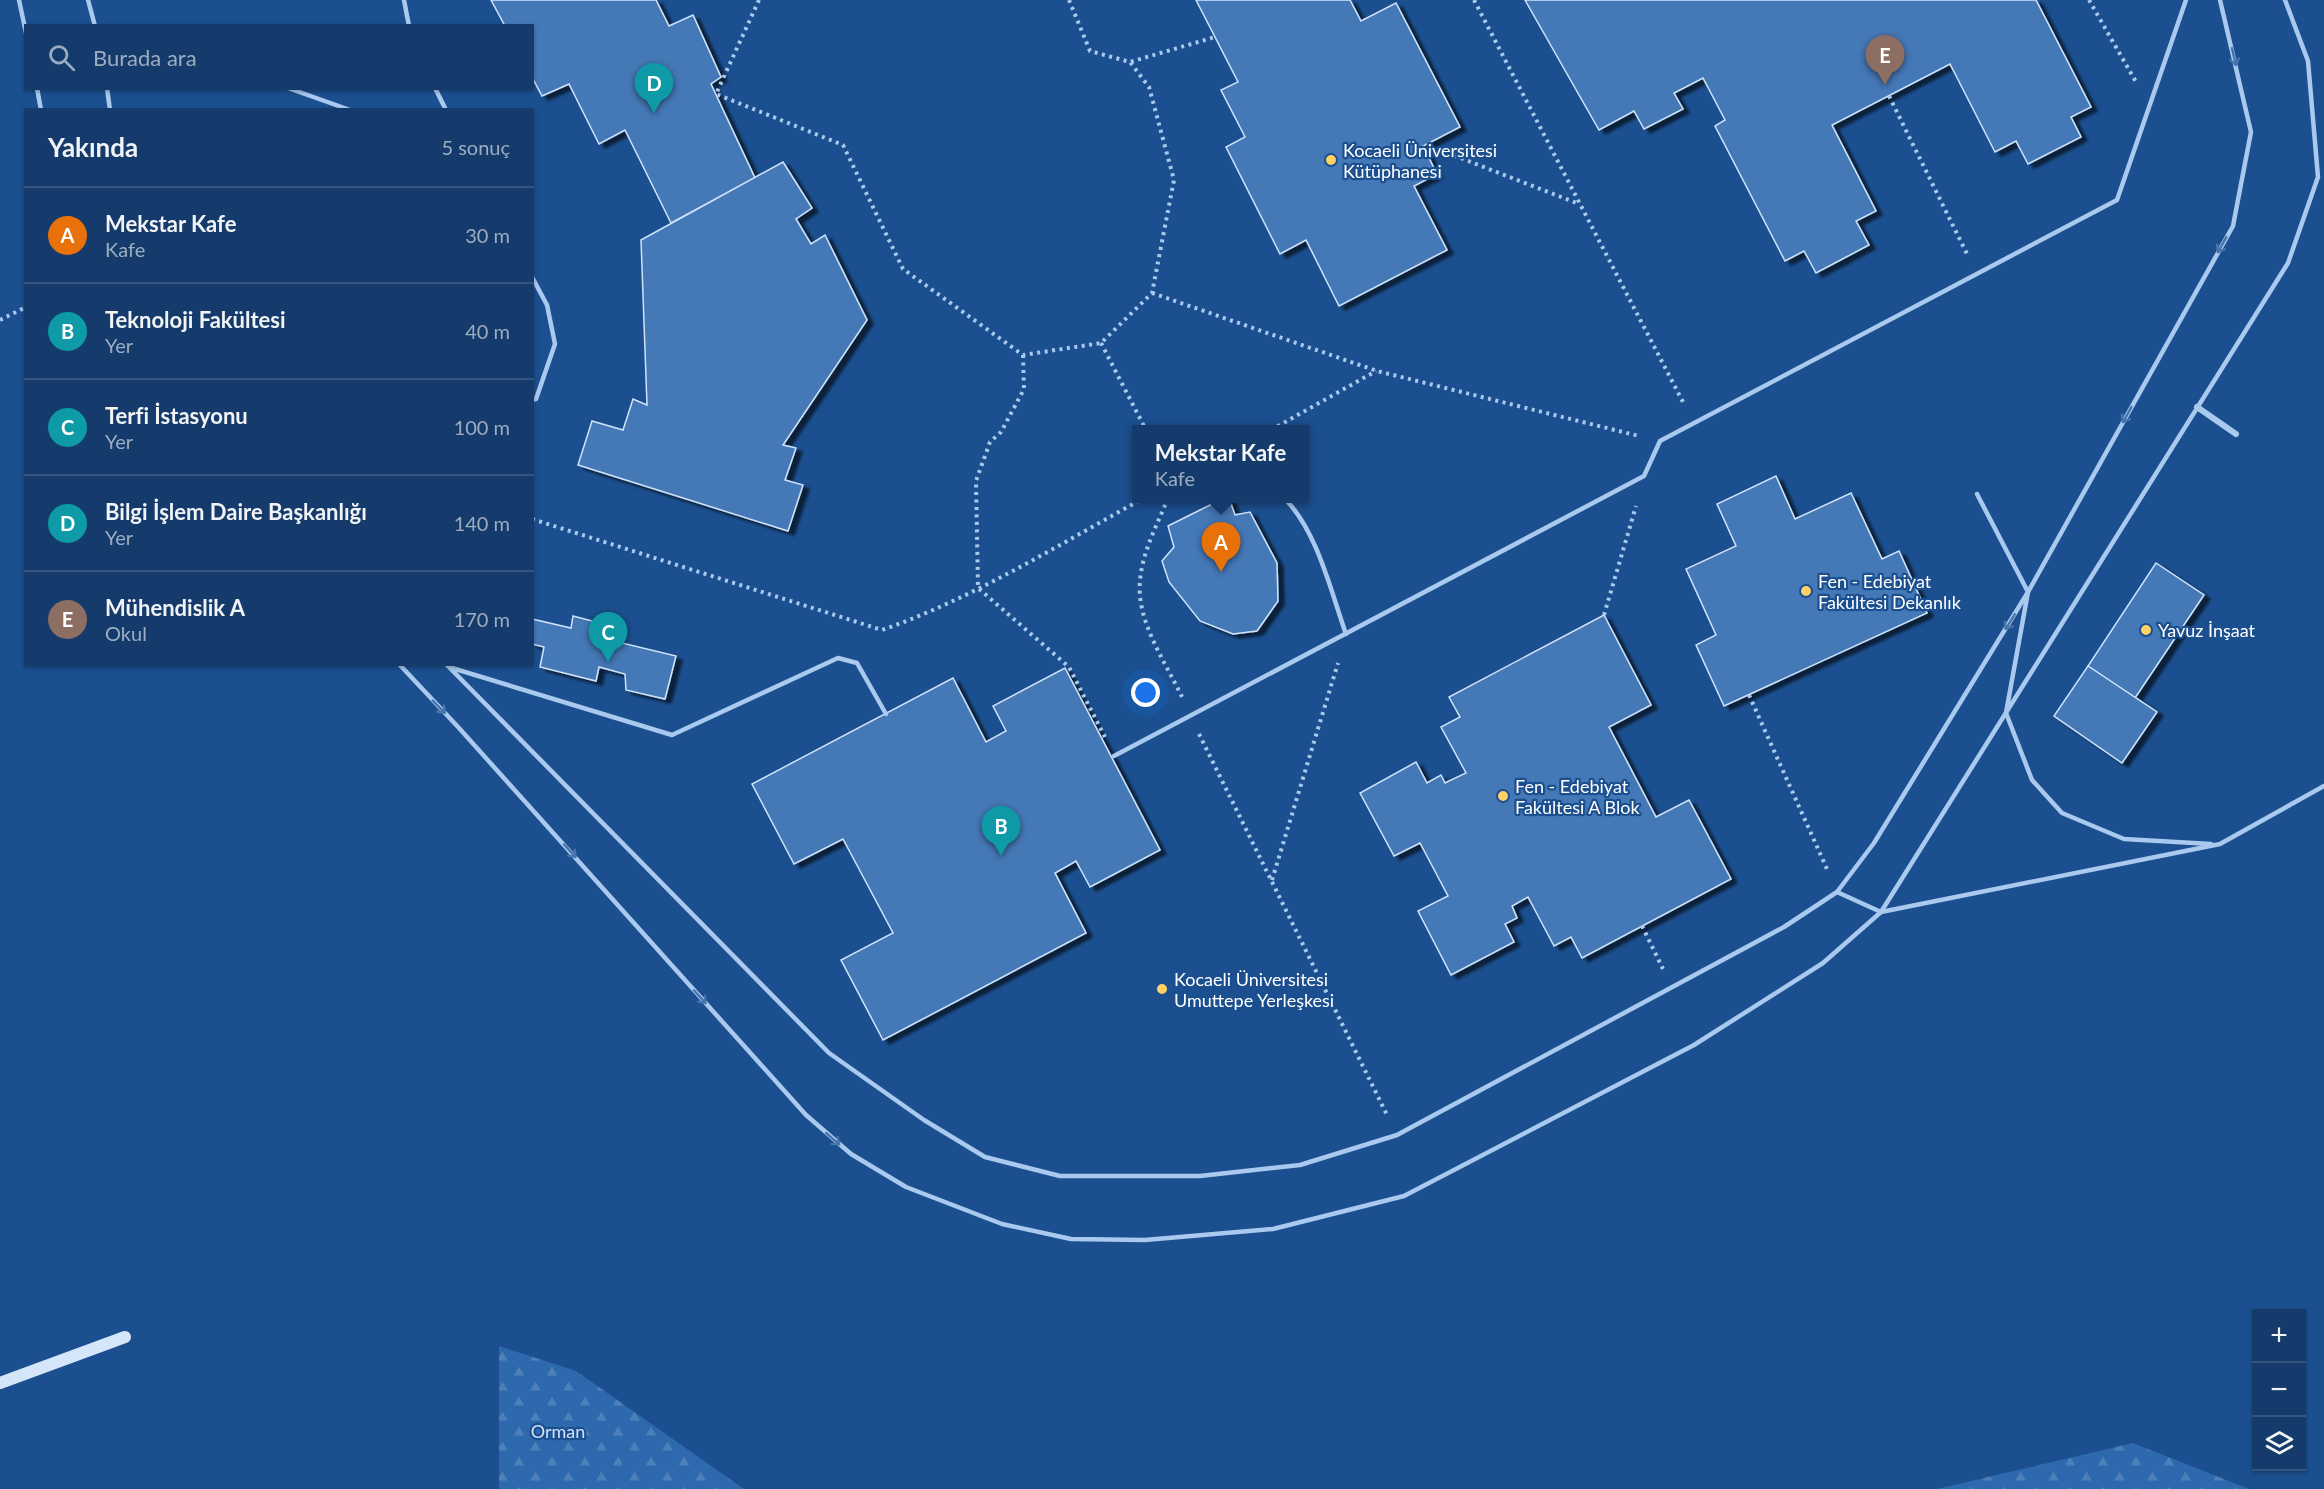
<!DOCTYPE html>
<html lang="tr">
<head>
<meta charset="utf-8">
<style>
	:root { --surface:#143b6b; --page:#214673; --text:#f1f3f6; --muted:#9dadc1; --line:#33557e; --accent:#95b2f1 }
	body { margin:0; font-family:Lato,sans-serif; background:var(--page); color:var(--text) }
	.controls { position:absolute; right:18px; bottom:18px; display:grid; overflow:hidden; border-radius:0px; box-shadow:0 2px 4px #0004 }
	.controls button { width:54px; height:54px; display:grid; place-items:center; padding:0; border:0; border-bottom:2px solid var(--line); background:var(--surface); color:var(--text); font:30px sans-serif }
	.you { position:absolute; left:1146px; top:693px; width:21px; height:21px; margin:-15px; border:4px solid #fff; border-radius:50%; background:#1a73e8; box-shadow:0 0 0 9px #1a73e833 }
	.badge { display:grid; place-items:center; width:39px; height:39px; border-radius:50%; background:var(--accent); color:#fff; font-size:20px; font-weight:700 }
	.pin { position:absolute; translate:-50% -50px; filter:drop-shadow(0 2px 3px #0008) }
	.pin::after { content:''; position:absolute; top:32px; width:21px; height:18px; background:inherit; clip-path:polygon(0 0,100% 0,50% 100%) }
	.popup { position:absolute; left:1132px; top:425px; width:177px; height:78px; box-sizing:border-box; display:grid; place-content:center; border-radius:0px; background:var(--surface); filter:drop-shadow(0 2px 4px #0005); font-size:20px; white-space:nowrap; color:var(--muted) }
	.popup b { font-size:22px; color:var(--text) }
	.popup::after { content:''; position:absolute; left:50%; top:100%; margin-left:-12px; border:12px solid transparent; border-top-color:var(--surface) }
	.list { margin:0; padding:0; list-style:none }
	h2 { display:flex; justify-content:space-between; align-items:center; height:78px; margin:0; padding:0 24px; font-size:26px }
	h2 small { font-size:20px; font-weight:400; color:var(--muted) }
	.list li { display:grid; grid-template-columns:39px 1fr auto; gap:18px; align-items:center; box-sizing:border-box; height:96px; padding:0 24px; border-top:2px solid var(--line) }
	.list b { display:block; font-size:22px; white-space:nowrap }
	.list p { margin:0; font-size:20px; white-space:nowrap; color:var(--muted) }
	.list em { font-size:20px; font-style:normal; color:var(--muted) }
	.icon { flex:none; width:33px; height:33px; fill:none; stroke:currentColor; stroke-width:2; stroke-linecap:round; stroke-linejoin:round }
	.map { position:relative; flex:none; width:2324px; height:1489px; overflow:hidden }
	.search { position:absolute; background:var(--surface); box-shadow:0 2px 4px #0004; left:24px; top:24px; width:510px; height:66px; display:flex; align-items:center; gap:15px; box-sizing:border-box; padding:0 21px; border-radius:0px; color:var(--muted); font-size:22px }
	.panel { position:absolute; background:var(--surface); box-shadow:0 2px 4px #0004; left:24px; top:108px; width:510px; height:558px; border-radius:0px }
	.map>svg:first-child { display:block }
</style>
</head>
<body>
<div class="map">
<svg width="2324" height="1489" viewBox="0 0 2324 1489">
	<defs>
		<pattern id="forest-firs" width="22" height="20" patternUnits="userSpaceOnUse" patternTransform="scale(1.5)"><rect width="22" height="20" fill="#2e69ad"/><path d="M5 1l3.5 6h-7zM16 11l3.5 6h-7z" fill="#4d80b9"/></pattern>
		<filter id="shadow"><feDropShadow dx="6" dy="4" stdDeviation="1.5" flood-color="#0009"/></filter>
	</defs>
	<rect width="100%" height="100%" fill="#1b4f8f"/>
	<g fill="url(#forest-firs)">
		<polygon points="499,1346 576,1371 744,1489 499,1489"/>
		<polygon points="2133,1443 2249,1489 1936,1489 1937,1489"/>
	</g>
	<g fill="#4478b7" stroke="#cfe3fa" stroke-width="1.5" filter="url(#shadow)">
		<polygon points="491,0 656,0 669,26 693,15 721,77 711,84 755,178 671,223 625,130 599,144 569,84 542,96 532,77 532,26 505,26"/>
		<polygon points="1196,0 1350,0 1361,21 1396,3 1460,127 1423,146 1437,174 1414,186 1447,250 1339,306 1306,240 1280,254 1226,147 1245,137 1221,90 1238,82"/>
		<polygon points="1525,0 2036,0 2091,107 2071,117 2081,137 2028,164 2016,141 1995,152 1950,64 1832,125 1876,211 1856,221 1869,245 1816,273 1804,251 1785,261 1715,126 1725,120 1703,78 1674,93 1683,109 1644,129 1634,111 1599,130"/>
		<polygon points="783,162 812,208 796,219 811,244 825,235 867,320 783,445 796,448 785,480 803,485 788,531 578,465 592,421 623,430 633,399 647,405 641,240"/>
		<polygon points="1776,476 1795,519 1851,493 1882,559 1899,551 1927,613 1724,706 1696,645 1716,635 1686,569 1736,546 1717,504"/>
		<polygon points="1224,498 1229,498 1235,515 1250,512 1277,563 1278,601 1257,631 1233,634 1200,621 1169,582 1162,561 1174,547 1168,526"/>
		<polygon points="2156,563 2204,595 2135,698 2088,666"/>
		<polygon points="1604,615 1651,705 1609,727 1656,817 1689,800 1731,879 1582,958 1571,937 1554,946 1528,897 1512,906 1517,918 1505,924 1514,942 1451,975 1418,911 1448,896 1420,843 1394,856 1360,793 1416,762 1427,783 1441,775 1445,783 1466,773 1441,727 1460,717 1449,697"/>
		<polygon points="573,616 596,622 593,636 676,656 665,699 626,690 625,674 599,667 596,681 540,667 544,647 532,644 532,619 571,628"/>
		<polygon points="2088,666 2157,712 2122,763 2054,716"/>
		<polygon points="1065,668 1160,850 1090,887 1076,861 1055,873 1086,933 883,1040 841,960 893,933 843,839 794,864 752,784 953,678 986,742 1006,731 993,706"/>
	</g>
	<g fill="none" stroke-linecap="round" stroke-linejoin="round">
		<g stroke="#a9c9ee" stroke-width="4" stroke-dasharray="3 4.5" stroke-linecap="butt">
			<polyline points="759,0 716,94 843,145 903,269 1023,355 1101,343 1152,293 1174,180 1149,87 1130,62"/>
			<polyline points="1069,0 1090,51 1130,62 1215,37"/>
			<polyline points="1474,0 1684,404"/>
			<polyline points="2089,0 2136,82"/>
			<polyline points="1889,96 1967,254"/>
			<polyline points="1440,150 1579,204"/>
			<polyline points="1152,293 1377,371 1639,436"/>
			<polyline points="0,320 26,307"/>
			<polyline points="1101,343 1146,430"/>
			<polyline points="1023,355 1024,389 1001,432 990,442 976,481 978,588 1069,667 1105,737"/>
			<polyline points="1271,430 1376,371"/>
			<path d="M1168 498C1157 525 1142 553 1140 581 1136 621 1166 663 1182 697"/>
			<path d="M532 519 882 630C974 598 1058 545 1144 498"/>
			<polyline points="1604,615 1636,506"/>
			<polyline points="1749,695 1827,869"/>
			<polyline points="1199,734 1387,1115"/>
			<polyline points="1272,880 1338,663"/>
			<polyline points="1642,926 1663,969"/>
		</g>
		<g stroke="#a9c9ee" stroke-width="4.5">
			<polyline points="19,0 26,33"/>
			<polyline points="88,0 95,26"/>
			<polyline points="404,0 409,26"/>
			<polyline points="37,88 41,110"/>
			<polyline points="107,88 110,110"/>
			<polyline points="288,88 350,110"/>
			<polyline points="435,88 446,110"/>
			<polyline points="532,277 547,305 555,344 536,399 532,400"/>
			<polyline points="1977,494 2028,592 2006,713 2032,780 2062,813 2124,839 2211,844"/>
			<path d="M1284 498C1317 530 1331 592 1346 634"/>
			<polyline points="399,664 459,728 806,1115 851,1154 906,1187 1002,1224 1071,1239 1145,1240 1273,1229 1404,1196 1694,1045 1823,963 1881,912 2288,263 2318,177 2308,61 2285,0"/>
			<polyline points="446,664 829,1053 924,1120 985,1157 1060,1176 1200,1176 1300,1165 1397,1135 1784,927 1837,892 1874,843 2028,592 2233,226 2251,132 2220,0"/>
			<polyline points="452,668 672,735 838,658 857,663 886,714"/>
			<polyline points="1114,756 1644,476 1660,441 2117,200 2186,0"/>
			<polyline points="1837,892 1881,912 2220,844 2324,786"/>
		</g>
		<polyline stroke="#a9c9ee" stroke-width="6" points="2197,407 2236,434"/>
		<polyline stroke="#d6e6fa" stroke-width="12" points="0,1383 125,1337"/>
	</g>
	<defs><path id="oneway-shaft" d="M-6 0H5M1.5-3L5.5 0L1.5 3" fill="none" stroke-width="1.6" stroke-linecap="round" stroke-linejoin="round" transform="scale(1.5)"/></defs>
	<g stroke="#4674ac">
		<use href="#oneway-shaft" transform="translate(2234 57) rotate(77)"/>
		<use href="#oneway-shaft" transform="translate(2222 245) rotate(119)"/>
		<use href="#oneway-shaft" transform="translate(2127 415) rotate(119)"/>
		<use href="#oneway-shaft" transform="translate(2010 622) rotate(122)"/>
		<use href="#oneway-shaft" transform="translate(439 707) rotate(46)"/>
		<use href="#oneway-shaft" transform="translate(570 851) rotate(48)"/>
		<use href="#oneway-shaft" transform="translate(700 997) rotate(48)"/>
		<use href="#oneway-shaft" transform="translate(833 1139) rotate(41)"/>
	</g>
	<g fill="#ffd166" stroke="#1b4f8f" stroke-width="2">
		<circle cx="1331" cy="160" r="6"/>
		<circle cx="1806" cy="591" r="6"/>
		<circle cx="2146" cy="630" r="6"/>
		<circle cx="1503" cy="796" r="6"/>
		<circle cx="1162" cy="989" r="6"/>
	</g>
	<g text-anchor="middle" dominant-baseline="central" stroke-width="4.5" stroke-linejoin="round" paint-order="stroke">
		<g font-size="18" fill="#fff" stroke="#1b4f8f" text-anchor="start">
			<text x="1343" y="150">Kocaeli Üniversitesi<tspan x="1343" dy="21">Kütüphanesi</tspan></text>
			<text x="1818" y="581">Fen - Edebiyat<tspan x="1818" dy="21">Fakültesi Dekanlık</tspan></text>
			<text x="2158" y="630">Yavuz İnşaat</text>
			<text x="1515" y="786">Fen - Edebiyat<tspan x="1515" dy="21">Fakültesi A Blok</tspan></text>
			<text x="1174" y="979">Kocaeli Üniversitesi<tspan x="1174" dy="21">Umuttepe Yerleşkesi</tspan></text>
		</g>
		<g font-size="18" fill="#cfe3fa" stroke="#1b4f8f">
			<text x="558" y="1431">Orman</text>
		</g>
	</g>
</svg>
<div class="controls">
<button>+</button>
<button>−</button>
<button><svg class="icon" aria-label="layers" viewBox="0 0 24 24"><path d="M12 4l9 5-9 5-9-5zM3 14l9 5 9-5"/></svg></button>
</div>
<div class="you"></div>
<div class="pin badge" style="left:1221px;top:572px;background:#e8710a">A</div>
<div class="popup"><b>Mekstar Kafe</b>Kafe</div>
<div class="pin badge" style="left:1001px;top:856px;background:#0f9aa8">B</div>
<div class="pin badge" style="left:608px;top:662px;background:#0f9aa8">C</div>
<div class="pin badge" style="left:654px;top:113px;background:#0f9aa8">D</div>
<div class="pin badge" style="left:1885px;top:85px;background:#8d6e63">E</div>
<div class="search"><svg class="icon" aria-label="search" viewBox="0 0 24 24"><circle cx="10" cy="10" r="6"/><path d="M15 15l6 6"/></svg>Burada ara</div>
<section class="panel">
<h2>Yakında<small>5 sonuç</small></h2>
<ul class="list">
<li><span class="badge" style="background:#e8710a">A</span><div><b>Mekstar Kafe</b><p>Kafe</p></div><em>30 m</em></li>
<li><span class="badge" style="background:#0f9aa8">B</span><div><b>Teknoloji Fakültesi</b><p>Yer</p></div><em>40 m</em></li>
<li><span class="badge" style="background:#0f9aa8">C</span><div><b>Terfi İstasyonu</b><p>Yer</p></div><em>100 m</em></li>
<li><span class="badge" style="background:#0f9aa8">D</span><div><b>Bilgi İşlem Daire Başkanlığı</b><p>Yer</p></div><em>140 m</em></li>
<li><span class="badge" style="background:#8d6e63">E</span><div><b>Mühendislik A</b><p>Okul</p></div><em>170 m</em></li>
</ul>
</section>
</div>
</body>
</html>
